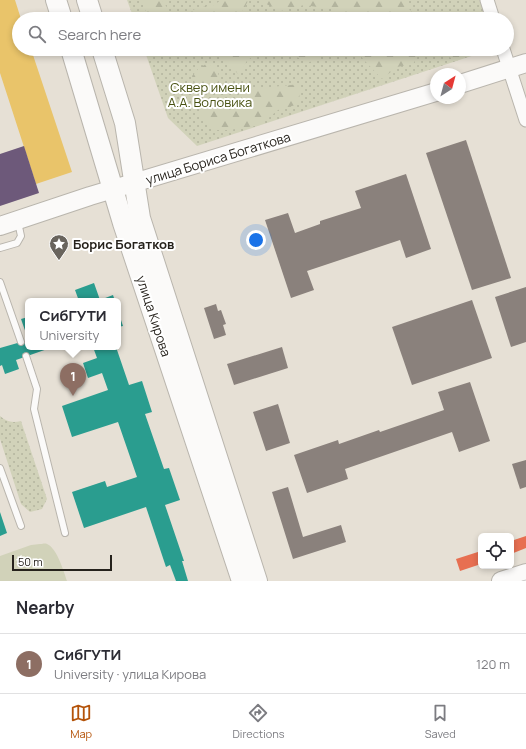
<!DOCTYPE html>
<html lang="en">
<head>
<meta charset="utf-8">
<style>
	:root { --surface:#fff; --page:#f7f7f7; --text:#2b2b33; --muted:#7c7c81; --line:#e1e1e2; --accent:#b45309 }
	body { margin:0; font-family:Manrope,sans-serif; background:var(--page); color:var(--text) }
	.controls { position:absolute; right:12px; bottom:12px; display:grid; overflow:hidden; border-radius:6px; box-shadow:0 2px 6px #0003 }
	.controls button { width:36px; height:36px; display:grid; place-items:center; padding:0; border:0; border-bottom:1px solid var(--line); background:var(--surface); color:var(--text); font:20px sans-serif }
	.compass { position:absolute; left:430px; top:68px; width:36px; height:36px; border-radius:50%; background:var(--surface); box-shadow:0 2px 6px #0003; rotate:36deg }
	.scale { position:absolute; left:12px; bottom:10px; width:100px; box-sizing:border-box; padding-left:4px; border:2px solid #26221c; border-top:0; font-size:11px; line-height:14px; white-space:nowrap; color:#26221c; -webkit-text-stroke:3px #fff; paint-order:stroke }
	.you { position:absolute; left:256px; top:240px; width:14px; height:14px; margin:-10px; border:3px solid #fff; border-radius:50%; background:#1a73e8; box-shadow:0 0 0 6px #1a73e833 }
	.badge { display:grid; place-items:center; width:26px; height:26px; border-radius:50%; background:var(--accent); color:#fff; font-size:13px; font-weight:700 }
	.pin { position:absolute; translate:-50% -33px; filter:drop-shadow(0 1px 2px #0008) }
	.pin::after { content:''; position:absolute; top:21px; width:14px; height:12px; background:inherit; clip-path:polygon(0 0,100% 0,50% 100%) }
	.popup { position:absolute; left:25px; top:298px; width:96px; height:52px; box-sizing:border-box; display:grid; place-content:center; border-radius:6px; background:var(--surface); filter:drop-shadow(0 1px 3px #0005); font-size:13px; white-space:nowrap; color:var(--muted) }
	.popup b { font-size:15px; color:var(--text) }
	.popup::after { content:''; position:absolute; left:50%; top:100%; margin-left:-8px; border:8px solid transparent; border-top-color:var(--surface) }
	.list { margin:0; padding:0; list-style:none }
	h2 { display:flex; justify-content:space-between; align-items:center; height:52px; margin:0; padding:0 16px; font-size:17px }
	h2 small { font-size:13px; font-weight:400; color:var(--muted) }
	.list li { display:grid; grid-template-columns:26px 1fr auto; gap:12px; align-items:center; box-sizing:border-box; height:60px; padding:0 16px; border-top:1px solid var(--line) }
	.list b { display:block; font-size:15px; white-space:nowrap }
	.list p { margin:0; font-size:13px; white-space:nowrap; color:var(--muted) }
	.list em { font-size:13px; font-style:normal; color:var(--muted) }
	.icon { flex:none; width:22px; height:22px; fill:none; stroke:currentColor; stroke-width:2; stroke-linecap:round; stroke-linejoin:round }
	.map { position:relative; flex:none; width:526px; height:581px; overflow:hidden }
	.search { position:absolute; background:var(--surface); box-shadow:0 2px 6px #0003; left:12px; right:12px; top:12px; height:44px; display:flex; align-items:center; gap:10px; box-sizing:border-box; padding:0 14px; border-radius:22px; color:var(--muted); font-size:15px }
	.sheet { height:112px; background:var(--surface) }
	nav { display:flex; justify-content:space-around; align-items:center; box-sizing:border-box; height:56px; border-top:1px solid var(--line); background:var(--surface); font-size:11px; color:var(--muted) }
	nav a { display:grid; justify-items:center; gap:2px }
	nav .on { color:var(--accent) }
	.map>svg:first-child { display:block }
</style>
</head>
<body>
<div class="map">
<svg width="526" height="581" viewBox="0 0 526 581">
	<defs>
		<pattern id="grass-dots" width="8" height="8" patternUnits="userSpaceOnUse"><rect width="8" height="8" fill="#d1d2b9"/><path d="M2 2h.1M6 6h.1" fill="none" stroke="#b3b49e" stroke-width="1.8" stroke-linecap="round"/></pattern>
		<pattern id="forest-firs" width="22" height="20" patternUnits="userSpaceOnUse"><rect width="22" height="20" fill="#d1d2b9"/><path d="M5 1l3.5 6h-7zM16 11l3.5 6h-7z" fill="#b3b49e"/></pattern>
	</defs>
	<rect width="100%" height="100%" fill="#e6e0d5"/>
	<g fill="url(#grass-dots)">
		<polygon points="127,0 480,0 487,19 134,19"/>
		<polygon points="144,49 493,49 197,146 168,118"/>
		<path d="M0 416C7 422 12 423 21 421L47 499 42 509 30 512 21 504 0 439Z"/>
	</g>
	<g fill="url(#forest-firs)">
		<polygon points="141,0 162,0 168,9 171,19 183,15 197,8 214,5 221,0 247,0 248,1 242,12 233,19 149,19"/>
		<polygon points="258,0 406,0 409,9 420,19 348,19 331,9 304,5 281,11"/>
		<path d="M221 49H262C250 59 246 59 239 75L226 61Z"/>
		<polygon points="283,49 331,49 310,62 282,52"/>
		<polygon points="356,49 422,49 413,64 397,67 382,79 363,59"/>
		<polygon points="433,49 471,49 457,61"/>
		<polygon points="208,63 218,71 219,80 212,89 201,96 192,76 199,68"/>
		<polygon points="300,84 299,104 278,110 260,125 229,130 212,130 198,114 212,101 230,110 248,91 263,88"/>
	</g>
	<path fill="#d1d2b9" d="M40 544C43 544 45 543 47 544 57 548 64 572 67 581H0V556L31 545Z"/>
	<polygon fill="#e9c46a" points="0,0 15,0 21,19 19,19 19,49 31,49 72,172 36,184 0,73"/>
	<g fill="#e76f51">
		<polygon points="526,536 526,548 511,554 511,541"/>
		<polygon points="481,551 481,564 460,571 456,559"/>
	</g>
	<polygon fill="#6d597a" points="24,146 39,193 0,206 0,154"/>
	<g fill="#2a9d8f">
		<polygon points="94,283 100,300 113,295 115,301 79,301 75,290"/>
		<polygon points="118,311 123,326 118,327"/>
		<polygon points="28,317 28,339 21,319"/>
		<polygon points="28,340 28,347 53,347 16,360 19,369 5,374 2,365 0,366 0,348"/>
		<polygon points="93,347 116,347 129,385 142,381 152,412 145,414 164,469 169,468 180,500 165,505 184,561 182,561 188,581 176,581 170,565 166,567 146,507 84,528 72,492 105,481 107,487 137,477 118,422 72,437 62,406 108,390 102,373 88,378 83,363 97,358"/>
		<polygon points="0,512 7,533 0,536"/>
	</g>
	<g fill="#8a817c">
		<polygon points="466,140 511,278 472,290 426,153"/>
		<polygon points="406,174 431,249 406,258 400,240 307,271 314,290 291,298 265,220 288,213 295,233 320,224 320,221 361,208 355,191"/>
		<polygon points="526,287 526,342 511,347 495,297"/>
		<polygon points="472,300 492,358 412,385 392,327"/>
		<polygon points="216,304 218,311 221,310 226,324 223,325 226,335 214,339 204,308"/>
		<polygon points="282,347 288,368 234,385 227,364"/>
		<polygon points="470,382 490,441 459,452 452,432 345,469 348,479 307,493 294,455 338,440 339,444 379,430 380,432 444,410 438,392"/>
		<polygon points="278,404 290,443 266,451 253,412"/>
		<polygon points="526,460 526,487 520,489 512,464"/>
		<polygon points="288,487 303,537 341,525 346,542 293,559 272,492"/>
	</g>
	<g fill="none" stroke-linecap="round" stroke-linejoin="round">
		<g stroke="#b9b5ad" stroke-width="8">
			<g id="lane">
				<polyline points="0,248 17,243 21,236 18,222"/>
				<polyline points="0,282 21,342"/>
				<polyline points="26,356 37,389 34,409 65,533"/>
				<polyline points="0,468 21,526"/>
			</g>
		</g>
		<g stroke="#b9b5ad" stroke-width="15">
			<g id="street">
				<polyline points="487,0 493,19"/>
				<polyline points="503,49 526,120"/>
			</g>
		</g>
		<g stroke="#b9b5ad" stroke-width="20">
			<g id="secondary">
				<polyline points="460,84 526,63"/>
				<polyline points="0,226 90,196 436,92"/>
				<polyline points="501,581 526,573"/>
			</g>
		</g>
		<g stroke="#b9b5ad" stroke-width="22">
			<g id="primary">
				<polyline points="56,0 62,19"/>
				<polyline points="87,0 93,19"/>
				<polyline points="71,49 123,223 242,581"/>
				<polyline points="102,49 125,123 140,218 257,581"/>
			</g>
		</g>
		<use href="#lane" stroke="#fbfaf9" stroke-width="6"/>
		<use href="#street" stroke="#fbfaf9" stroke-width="13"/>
		<use href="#secondary" stroke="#fbfaf9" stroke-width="18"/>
		<use href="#primary" stroke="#fbfaf9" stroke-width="20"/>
		<polyline stroke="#ceccca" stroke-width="1" points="522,581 526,580"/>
	</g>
	<defs>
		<g id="sight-pin" transform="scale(1)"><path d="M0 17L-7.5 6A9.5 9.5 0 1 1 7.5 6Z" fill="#69645d" stroke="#fff"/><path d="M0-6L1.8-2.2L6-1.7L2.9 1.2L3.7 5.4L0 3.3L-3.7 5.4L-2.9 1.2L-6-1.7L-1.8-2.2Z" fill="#fff"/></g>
	</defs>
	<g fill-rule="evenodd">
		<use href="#sight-pin" x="59" y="244"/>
	</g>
	<g text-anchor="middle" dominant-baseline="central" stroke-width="4" stroke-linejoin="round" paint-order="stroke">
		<g font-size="13" fill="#485111" stroke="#fff">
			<text x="210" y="87">Cквер имени<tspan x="210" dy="15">А.А. Воловика</tspan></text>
		</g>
		<g font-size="13" fill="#26221c" stroke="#fff">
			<text transform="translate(218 158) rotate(-17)">улица Бориса Богаткова</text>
			<text transform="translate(154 316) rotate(72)">улица Кирова</text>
		</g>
		<g font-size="13" font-weight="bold" fill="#26221c" stroke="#fff" text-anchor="start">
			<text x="73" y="244">Борис Богатков</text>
		</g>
	</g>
</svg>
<div class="controls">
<button><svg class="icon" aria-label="locate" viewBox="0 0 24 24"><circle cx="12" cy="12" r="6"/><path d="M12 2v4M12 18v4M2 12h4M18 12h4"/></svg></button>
</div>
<svg class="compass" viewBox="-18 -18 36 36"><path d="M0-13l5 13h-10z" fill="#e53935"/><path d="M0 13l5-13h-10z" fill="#7c7c81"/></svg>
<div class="scale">50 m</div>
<div class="you"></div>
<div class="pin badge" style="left:73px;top:396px;background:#8d6e63">1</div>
<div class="popup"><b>СибГУТИ</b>University</div>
<div class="search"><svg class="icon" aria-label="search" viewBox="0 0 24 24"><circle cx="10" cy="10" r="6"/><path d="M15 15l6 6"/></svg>Search here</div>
</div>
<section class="sheet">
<h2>Nearby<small></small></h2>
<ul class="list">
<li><span class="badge" style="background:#8d6e63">1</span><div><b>СибГУТИ</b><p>University · улица Кирова</p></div><em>120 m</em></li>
</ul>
</section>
<nav>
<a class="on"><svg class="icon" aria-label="map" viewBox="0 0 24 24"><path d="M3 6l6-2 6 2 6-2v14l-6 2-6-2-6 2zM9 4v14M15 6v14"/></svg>Map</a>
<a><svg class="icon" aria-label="directions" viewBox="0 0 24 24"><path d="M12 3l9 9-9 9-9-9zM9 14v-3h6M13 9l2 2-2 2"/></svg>Directions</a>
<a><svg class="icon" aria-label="saved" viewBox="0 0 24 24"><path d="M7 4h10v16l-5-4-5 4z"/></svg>Saved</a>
</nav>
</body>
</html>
